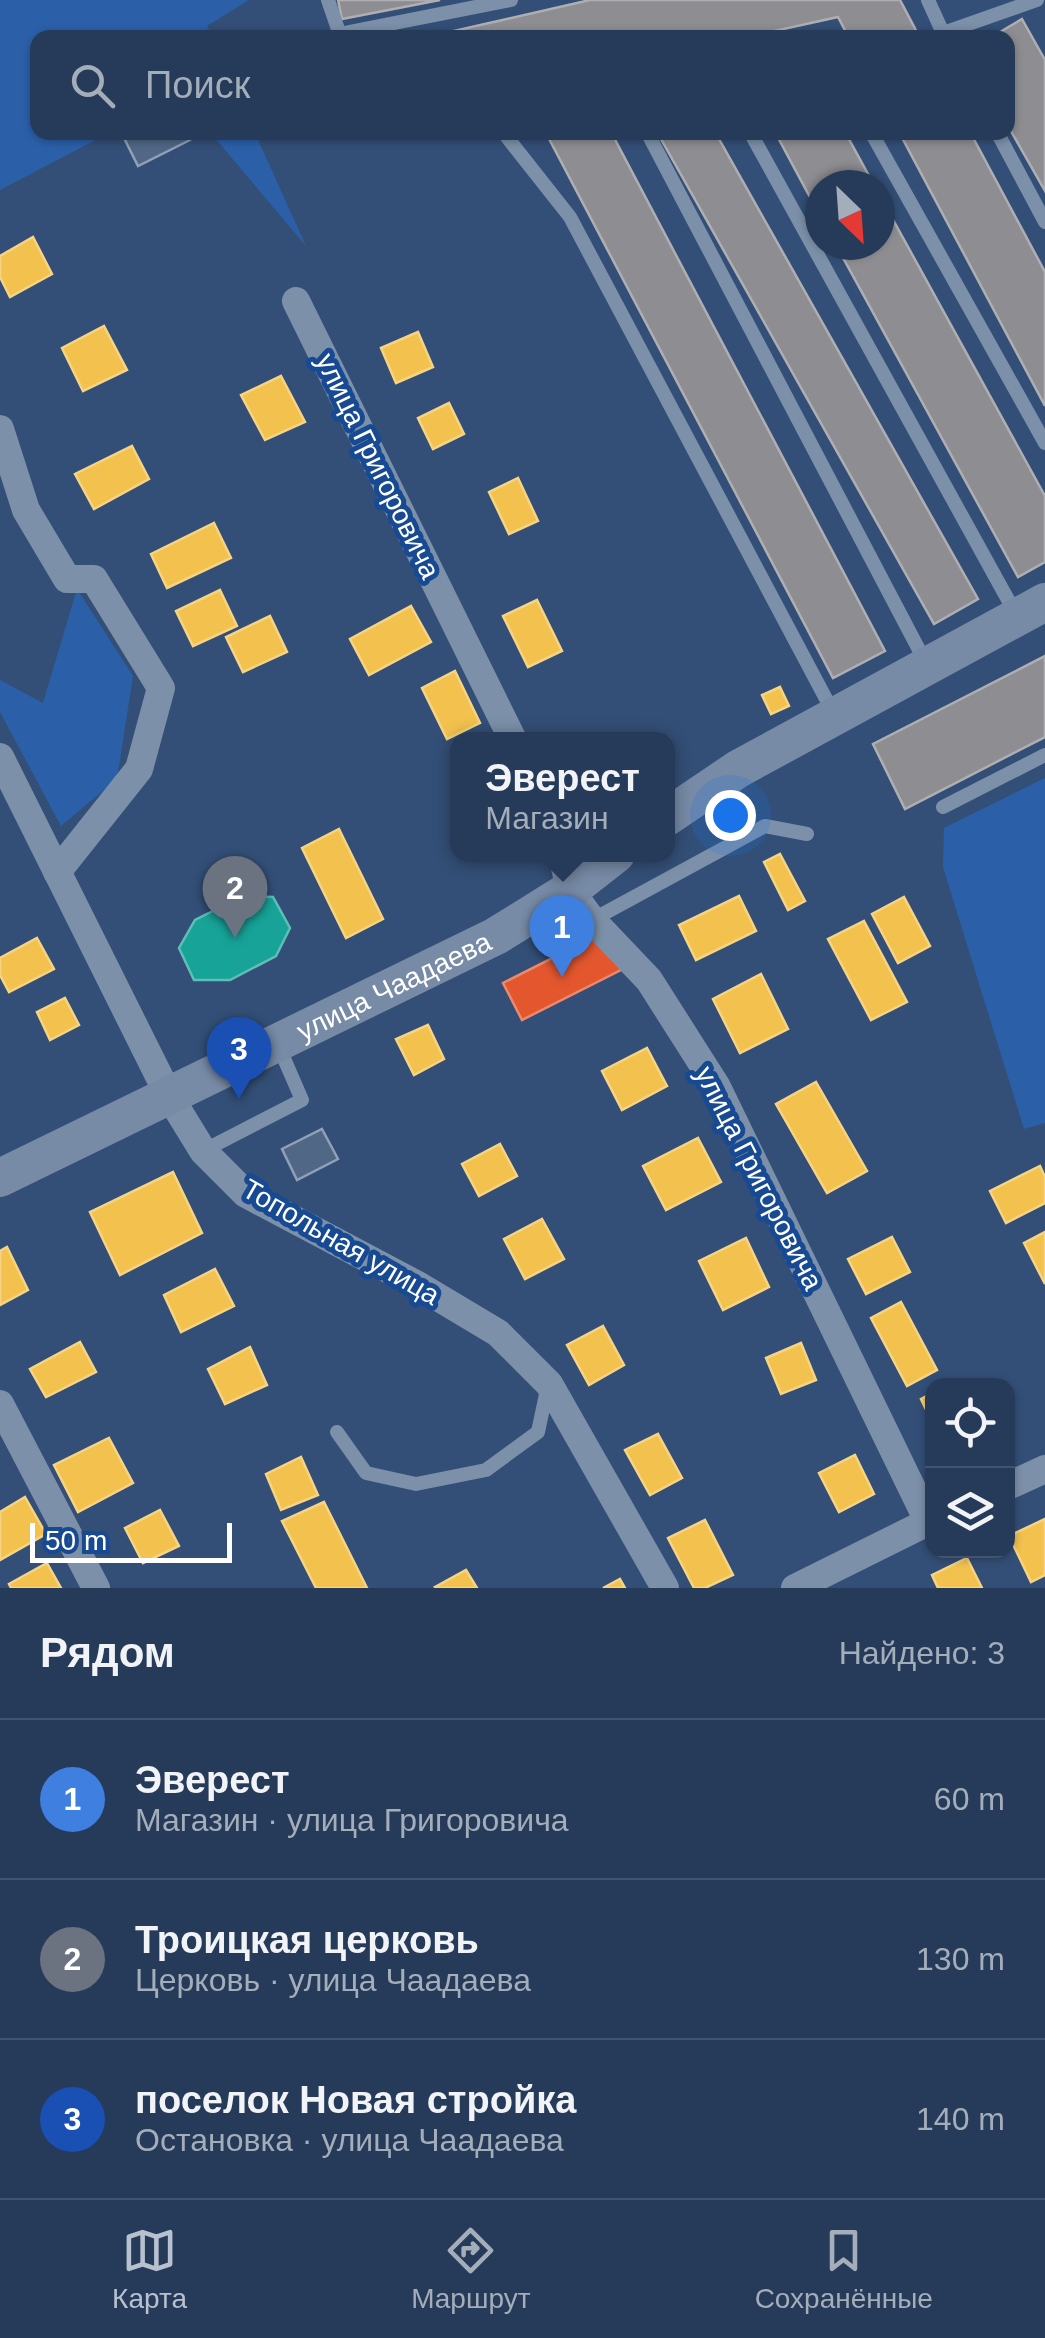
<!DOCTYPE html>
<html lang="ru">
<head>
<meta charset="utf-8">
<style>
	:root { --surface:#263b59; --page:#324662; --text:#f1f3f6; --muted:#a4adba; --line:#42556f; --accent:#b8c1cf }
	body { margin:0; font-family:Arial,sans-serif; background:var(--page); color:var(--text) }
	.controls { position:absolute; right:30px; bottom:30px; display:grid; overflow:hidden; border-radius:20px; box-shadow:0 2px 8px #0004 }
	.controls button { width:90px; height:90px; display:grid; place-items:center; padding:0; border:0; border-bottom:2px solid var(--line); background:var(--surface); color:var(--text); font:50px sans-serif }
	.compass { position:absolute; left:805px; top:170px; width:90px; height:90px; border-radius:50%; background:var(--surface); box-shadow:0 2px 8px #0004; rotate:155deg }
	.scale { position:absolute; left:30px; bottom:25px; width:202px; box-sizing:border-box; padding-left:10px; border:5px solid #fff; border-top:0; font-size:28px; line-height:35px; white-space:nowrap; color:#fff; -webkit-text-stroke:8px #174a93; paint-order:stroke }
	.you { position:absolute; left:730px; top:815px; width:35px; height:35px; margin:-25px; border:8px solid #fff; border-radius:50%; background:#1a73e8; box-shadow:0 0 0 15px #1a73e833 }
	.badge { display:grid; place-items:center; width:65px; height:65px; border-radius:50%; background:var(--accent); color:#fff; font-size:32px; font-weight:700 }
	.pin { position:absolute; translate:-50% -82px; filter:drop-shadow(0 2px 5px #0008) }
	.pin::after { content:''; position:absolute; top:52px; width:35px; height:30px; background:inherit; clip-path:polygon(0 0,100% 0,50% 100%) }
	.popup { position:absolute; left:450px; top:732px; width:225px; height:130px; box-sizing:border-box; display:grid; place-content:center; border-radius:20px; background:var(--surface); filter:drop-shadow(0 2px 8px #0005); font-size:32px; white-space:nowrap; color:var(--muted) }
	.popup b { font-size:38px; color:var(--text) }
	.popup::after { content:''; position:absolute; left:50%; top:100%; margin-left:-20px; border:20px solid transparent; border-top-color:var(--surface) }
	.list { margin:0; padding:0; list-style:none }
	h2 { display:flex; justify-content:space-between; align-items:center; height:130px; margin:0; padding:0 40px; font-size:42px }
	h2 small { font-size:32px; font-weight:400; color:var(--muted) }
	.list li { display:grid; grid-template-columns:65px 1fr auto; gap:30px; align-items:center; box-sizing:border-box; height:160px; padding:0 40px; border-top:2px solid var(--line) }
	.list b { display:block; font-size:38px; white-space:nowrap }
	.list p { margin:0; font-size:32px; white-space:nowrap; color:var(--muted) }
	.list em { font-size:32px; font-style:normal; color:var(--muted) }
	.icon { flex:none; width:55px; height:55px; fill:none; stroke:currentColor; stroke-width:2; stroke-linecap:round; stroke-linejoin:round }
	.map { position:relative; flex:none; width:1045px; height:1588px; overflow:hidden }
	.search { position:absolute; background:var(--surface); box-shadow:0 2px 8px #0004; left:30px; right:30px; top:30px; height:110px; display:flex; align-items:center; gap:25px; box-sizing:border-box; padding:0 35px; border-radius:20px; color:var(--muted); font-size:38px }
	.sheet { height:610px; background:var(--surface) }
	nav { display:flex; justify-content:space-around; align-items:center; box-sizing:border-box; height:140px; border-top:2px solid var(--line); background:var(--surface); font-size:28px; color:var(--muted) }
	nav a { display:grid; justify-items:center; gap:5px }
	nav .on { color:var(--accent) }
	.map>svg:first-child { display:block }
</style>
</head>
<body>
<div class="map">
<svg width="1045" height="1588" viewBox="0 0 1045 1588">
	<rect width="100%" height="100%" fill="#334f77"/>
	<g fill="#2b60a9">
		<polygon points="0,0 249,0 207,26 212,37 38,38 38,132 109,133 0,190"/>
		<polygon points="171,133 255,133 306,246 214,137"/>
		<polygon points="77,589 133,676 117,779 61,826 0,712 0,680 43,703"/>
		<polygon points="1045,778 1045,1123 1024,1129 943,867 944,828"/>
	</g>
	<g fill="#f2c14e" stroke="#f6d483" stroke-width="2.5">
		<polygon points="33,237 52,274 10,297 0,277 0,256"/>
		<polygon points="104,326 127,370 83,391 62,348"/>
		<polygon points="418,332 433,367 396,383 381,348"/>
		<polygon points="281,376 305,422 265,440 241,395"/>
		<polygon points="449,403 464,434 433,449 418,418"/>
		<polygon points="132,446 149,479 94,509 75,474"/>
		<polygon points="518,478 538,521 509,534 489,492"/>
		<polygon points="214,523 231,558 167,588 151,554"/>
		<polygon points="220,590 237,626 193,646 176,611"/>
		<polygon points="537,600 562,651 528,667 503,616"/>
		<polygon points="411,606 431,642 369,675 350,639"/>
		<polygon points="270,616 287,652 243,672 226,637"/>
		<polygon points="455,671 480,723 447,739 422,688"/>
		<polygon points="780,687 789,706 771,714 762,695"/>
		<polygon points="339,829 383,919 346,938 302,848"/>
		<polygon points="780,854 805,901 788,910 764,862"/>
		<polygon points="739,896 756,931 696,960 679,925"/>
		<polygon points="904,897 930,946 898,963 872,914"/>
		<polygon points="864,921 907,1002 871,1020 828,939"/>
		<polygon points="37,938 54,969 9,992 0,975 0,958"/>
		<polygon points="761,974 788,1029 740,1053 713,999"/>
		<polygon points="65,998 79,1025 50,1040 37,1012"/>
		<polygon points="428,1025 444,1059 414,1075 396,1039"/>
		<polygon points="647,1048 667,1086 622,1110 602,1071"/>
		<polygon points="816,1082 867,1171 827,1193 776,1104"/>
		<polygon points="698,1138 721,1182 666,1210 643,1166"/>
		<polygon points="500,1144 517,1176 479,1196 462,1164"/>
		<polygon points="1040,1166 1045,1177 1045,1203 1006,1223 990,1191"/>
		<polygon points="173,1172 202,1233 120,1275 90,1212"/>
		<polygon points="542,1219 564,1259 525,1279 504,1239"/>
		<polygon points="1045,1232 1045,1284 1024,1243"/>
		<polygon points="892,1237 910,1272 866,1294 848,1259"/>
		<polygon points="746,1238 769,1287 723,1310 699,1261"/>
		<polygon points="7,1247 28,1290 0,1305 0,1251"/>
		<polygon points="215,1269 234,1306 181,1332 164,1295"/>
		<polygon points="901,1302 937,1370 907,1386 871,1318"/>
		<polygon points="603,1326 624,1365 589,1385 567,1345"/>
		<polygon points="80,1342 96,1372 46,1397 30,1369"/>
		<polygon points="801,1343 816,1380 781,1394 766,1358"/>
		<polygon points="250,1347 267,1385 225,1404 208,1369"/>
		<polygon points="932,1393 932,1422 921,1399"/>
		<polygon points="658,1434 682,1478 650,1495 625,1450"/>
		<polygon points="109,1438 133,1483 78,1512 54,1465"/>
		<polygon points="855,1455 874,1494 839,1512 819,1473"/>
		<polygon points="301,1457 318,1495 281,1510 266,1474"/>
		<polygon points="25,1497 46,1534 0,1560 0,1512"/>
		<polygon points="324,1502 367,1588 316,1588 282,1521"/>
		<polygon points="160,1510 179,1546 143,1563 125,1528"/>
		<polygon points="1045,1519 1045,1575 1031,1582 1009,1536"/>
		<polygon points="705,1520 733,1575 705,1588 694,1588 668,1538"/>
		<polygon points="967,1558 982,1588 938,1588 932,1575"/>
		<polygon points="47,1563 61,1588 11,1588 9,1584"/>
		<polygon points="466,1570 477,1588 436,1588 435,1587"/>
		<polygon points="620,1579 625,1588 603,1588"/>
	</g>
	<polygon fill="#e4572e" stroke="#ec896d" stroke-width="2.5" points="602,933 621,970 522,1020 503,983"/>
	<polygon fill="#17a398" stroke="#5dbfb7" stroke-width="2.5" points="243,896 273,897 290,928 276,956 230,980 194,980 179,948 195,920"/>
	<g fill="#8d8d92" stroke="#afafb3" stroke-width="2.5">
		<polygon points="338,0 440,0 342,19"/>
		<polygon points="590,0 900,0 920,38 849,38 838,17 743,38 423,38"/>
		<polygon points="1022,19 1045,60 1045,191 1008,126 1008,38 990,38"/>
		<polygon points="552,132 611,132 885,651 833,678 547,135"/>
		<polygon points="657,132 715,132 978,599 934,624"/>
		<polygon points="775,132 845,132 874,185 820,185 820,216"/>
		<polygon points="899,132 970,132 1045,272 1045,406"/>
		<polygon points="880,196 1045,496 1045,562 1018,577 836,245 880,245"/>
		<polygon points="1045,656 1045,737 905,809 873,744"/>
	</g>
	<g fill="#506786" stroke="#90a0b7" stroke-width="2.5">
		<polygon points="139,132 187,132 190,140 138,166 125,140"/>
		<polygon points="322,1129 338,1159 297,1180 282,1149"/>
	</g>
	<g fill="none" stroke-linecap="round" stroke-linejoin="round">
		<g stroke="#7c90a9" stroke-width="14">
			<polyline points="328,0 341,38"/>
			<polyline points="928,0 943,33 1037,0"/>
			<polyline points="339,34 511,0"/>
			<polyline points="503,132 570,217 833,712"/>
			<polyline points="647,132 927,665"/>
			<polyline points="750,132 1017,616"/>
			<polyline points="871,132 1045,443"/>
			<polyline points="997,132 1045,222"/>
			<polyline points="943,807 1045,755"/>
			<polyline points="592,920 765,826 807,834"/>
			<polyline points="203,1151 302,1100 279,1047"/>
			<polyline points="337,1432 366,1473 416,1484 486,1470 538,1432 548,1385"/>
		</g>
		<g stroke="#7c90a9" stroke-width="28">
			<polyline points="296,301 513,740"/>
			<polyline points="0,429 26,510 67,579 94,579 161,688 139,769 57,872"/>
			<polyline points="0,757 168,1094 203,1151 246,1194 416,1284 498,1333 549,1384 665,1588"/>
			<polyline points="562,854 570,890 592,920 649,980 717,1087 928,1521"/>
			<polyline points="0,1404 96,1588"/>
			<polyline points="1008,1486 1045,1469"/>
			<polyline points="795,1588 932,1520"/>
		</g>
		<g stroke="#778aa6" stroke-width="38">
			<polyline points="667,817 738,769 1045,602"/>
			<path id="s1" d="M0 1178 496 936 570 890 616 854"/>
		</g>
	</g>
	<g text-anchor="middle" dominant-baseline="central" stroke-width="10" stroke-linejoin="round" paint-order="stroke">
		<g font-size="28" fill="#fff" stroke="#174a93">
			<text transform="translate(378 466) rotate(64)">улица Григоровича</text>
			<text stroke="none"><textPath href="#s1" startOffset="438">улица Чаадаева</textPath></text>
			<text transform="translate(759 1178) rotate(63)">улица Григоровича</text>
			<text transform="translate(341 1242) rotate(30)">Топольная улица</text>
		</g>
	</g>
</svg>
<div class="controls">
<button><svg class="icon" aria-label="locate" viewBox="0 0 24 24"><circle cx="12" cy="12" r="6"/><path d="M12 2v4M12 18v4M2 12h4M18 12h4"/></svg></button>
<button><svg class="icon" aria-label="layers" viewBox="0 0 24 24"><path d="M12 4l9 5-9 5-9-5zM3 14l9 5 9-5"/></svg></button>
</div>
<svg class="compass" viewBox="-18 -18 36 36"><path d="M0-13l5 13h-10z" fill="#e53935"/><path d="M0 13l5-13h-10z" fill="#a4adba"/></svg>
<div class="scale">50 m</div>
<div class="you"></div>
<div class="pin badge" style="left:562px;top:977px;background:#3f7fe0">1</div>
<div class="popup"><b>Эверест</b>Магазин</div>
<div class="pin badge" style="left:235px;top:938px;background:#6b7280">2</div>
<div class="pin badge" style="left:239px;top:1099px;background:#1a4fb4">3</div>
<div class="search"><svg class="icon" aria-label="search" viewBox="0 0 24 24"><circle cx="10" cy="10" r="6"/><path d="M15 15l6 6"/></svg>Поиск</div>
</div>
<section class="sheet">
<h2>Рядом<small>Найдено: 3</small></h2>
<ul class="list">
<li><span class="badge" style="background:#3f7fe0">1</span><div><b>Эверест</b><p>Магазин · улица Григоровича</p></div><em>60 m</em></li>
<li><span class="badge" style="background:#6b7280">2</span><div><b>Троицкая церковь</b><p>Церковь · улица Чаадаева</p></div><em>130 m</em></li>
<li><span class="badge" style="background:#1a4fb4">3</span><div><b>поселок Новая стройка</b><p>Остановка · улица Чаадаева</p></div><em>140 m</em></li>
</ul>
</section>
<nav>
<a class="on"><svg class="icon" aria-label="map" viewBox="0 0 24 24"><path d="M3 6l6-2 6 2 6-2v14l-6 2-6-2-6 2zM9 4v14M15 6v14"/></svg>Карта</a>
<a><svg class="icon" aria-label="directions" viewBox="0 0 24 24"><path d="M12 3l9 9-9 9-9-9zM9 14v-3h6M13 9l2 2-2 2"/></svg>Маршрут</a>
<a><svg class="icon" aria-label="saved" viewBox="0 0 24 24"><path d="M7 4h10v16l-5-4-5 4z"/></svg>Сохранённые</a>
</nav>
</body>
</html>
